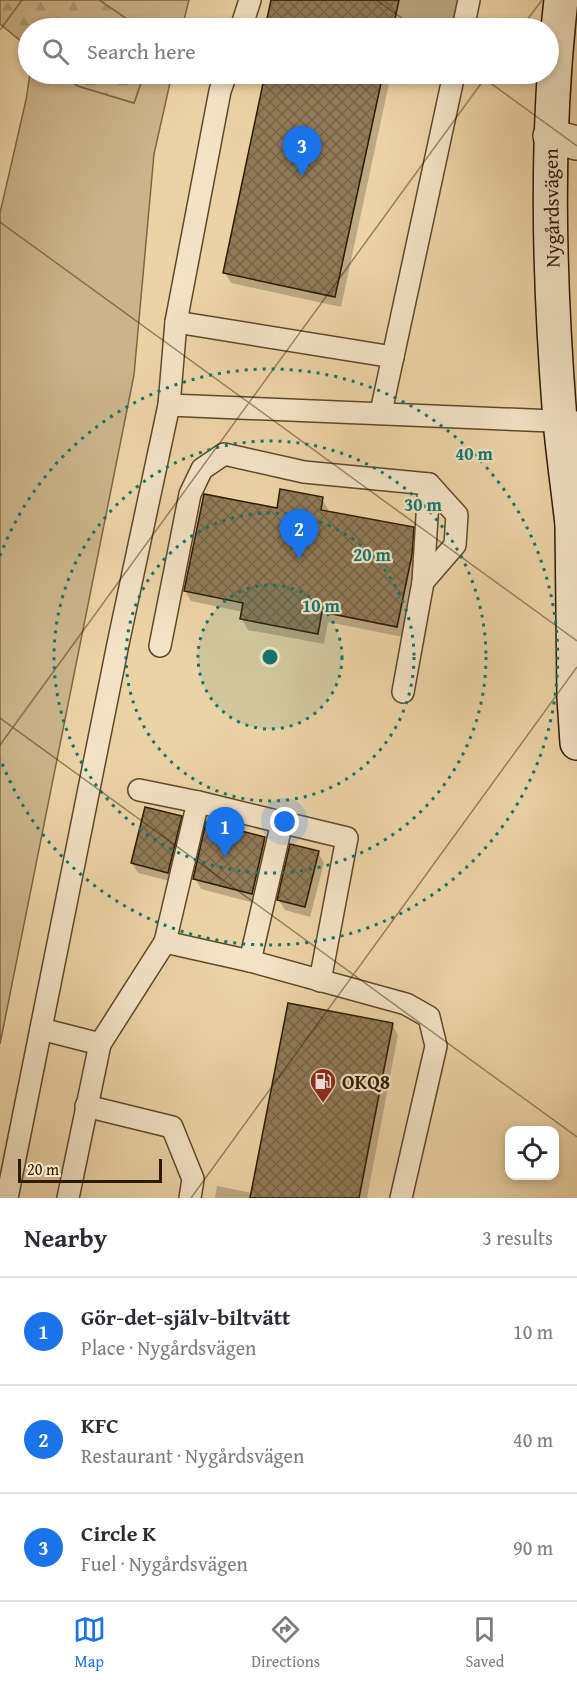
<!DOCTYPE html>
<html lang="en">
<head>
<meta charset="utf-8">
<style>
	:root { --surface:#fff; --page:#f7f7f7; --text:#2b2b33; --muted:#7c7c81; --line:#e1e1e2; --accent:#1a73e8 }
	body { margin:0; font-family:"Gentium Book Plus",serif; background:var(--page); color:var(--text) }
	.controls { position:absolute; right:18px; bottom:18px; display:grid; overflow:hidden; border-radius:12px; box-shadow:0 3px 9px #0003 }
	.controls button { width:54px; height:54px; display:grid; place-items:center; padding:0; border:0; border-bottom:2px solid var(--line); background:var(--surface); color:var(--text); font:30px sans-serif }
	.scale { position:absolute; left:18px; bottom:15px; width:144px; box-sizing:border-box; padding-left:6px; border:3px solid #2e1a01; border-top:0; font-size:16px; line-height:21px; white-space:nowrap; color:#2e1a01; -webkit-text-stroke:4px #f3e2c5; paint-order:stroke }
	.you { position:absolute; left:285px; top:822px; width:21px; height:21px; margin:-15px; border:4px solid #fff; border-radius:50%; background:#1a73e8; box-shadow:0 0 0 9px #1a73e833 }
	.badge { display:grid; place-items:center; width:39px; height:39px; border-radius:50%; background:var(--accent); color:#fff; font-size:20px; font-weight:700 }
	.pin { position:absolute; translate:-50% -50px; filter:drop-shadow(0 2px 3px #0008) }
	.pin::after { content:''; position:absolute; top:32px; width:21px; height:18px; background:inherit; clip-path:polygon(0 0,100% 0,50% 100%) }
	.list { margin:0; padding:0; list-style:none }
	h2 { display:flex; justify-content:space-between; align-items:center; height:78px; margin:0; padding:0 24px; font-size:26px }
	h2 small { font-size:20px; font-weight:400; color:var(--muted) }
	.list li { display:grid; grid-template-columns:39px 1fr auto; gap:18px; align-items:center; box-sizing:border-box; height:108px; padding:0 24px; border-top:2px solid var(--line) }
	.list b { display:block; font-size:22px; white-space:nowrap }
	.list p { margin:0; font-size:20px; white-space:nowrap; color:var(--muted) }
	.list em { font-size:20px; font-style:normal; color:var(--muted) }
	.icon { flex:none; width:33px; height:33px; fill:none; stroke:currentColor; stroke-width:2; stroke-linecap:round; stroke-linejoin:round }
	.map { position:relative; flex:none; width:577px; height:1198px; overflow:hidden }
	.search { position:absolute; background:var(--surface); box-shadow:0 3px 9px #0003; left:18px; right:18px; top:18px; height:66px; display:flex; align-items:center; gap:15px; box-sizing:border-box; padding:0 21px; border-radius:33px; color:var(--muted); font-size:22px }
	.sheet { height:402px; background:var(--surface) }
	nav { display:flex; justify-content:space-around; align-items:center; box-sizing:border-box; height:84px; border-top:2px solid var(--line); background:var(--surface); font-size:16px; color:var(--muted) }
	nav a { display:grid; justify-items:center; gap:3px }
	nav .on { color:var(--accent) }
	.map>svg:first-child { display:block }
</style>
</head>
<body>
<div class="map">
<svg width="577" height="1198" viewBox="0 0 577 1198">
	<defs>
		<pattern id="forest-firs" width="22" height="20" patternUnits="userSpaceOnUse" patternTransform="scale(1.5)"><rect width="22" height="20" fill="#ccb48a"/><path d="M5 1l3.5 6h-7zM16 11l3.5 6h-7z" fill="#b09a75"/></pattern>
		<pattern id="building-cross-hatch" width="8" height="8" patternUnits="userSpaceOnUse" patternTransform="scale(1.5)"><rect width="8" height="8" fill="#917a57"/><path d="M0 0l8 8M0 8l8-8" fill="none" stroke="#776346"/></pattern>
	</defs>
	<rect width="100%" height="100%" fill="#ecd3a6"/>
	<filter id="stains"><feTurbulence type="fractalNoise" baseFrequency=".00333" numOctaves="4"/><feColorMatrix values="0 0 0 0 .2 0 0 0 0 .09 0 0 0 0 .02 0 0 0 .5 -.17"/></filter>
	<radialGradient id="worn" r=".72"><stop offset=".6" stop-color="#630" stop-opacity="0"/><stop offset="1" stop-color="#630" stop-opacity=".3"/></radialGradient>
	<g fill="#ccb48a" stroke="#7d6746" stroke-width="1.5">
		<polygon points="99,0 189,0 182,28 140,28"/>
		<polygon points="30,74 62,74 78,86 134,103 144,74 172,74 154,154 134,375 0,1044 0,213 26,100"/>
	</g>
	<g fill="url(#forest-firs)" stroke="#7d6746" stroke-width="1.5">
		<polygon points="0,0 99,0 140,28 28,28 28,47 0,24"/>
		<polygon points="62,74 144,74 134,103 78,86"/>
	</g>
	<g fill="#0003">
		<polygon points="272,0 463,0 458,28 276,28 277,25"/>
		<polygon points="267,74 391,74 341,307 231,283 225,273"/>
		<polygon points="322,499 328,509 328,512 413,529 419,539 417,566 403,637 328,622 324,644 248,630 242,619 243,612 191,601 185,591 278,510"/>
		<polygon points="181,817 187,828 174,882 138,873 132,863"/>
		<polygon points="264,839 270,849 258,904 201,889 195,879"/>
		<polygon points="318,852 324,863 310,917 285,910 279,900"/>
		<polygon points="392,1024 398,1035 367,1198 215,1198 217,1186 252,1193"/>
	</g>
	<g fill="url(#building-cross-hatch)" stroke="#2e1a01" stroke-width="1.5">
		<polygon points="271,0 399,0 393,28 265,28"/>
		<polygon points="265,74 383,74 335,297 223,273"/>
		<polygon points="280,489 323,497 321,510 414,527 412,555 397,627 322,612 318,634 240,619 243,603 184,591 204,494 277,508"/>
		<polygon points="145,807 182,816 168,873 131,863"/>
		<polygon points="206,822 265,837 252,894 193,879"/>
		<polygon points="290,844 319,851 305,907 277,900"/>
		<polygon points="288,1003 393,1023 359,1198 250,1198"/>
	</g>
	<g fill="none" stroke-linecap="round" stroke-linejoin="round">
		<g stroke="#5e482a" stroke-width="24">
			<g id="lane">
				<polyline points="241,28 250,0"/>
				<polyline points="463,28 469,0"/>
				<polyline points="176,322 393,357"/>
				<path d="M169 405C305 410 441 416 577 422"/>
				<polyline points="381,412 454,74"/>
				<polyline points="423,582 455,545 457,515 429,484"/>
				<polyline points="160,646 190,494 202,469 224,454 304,472 429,484 423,582 403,692"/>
				<polyline points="139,790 198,802 347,838 320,981"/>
				<polyline points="165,942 198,802"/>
				<polyline points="250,961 282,822"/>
				<polyline points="41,1029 100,1044 165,942 250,961 406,1004 429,1017 436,1046 401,1198"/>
				<polyline points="86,1106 172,1127 193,1179 190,1198"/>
				<polyline points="7,1198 119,639 169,405 176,322 220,91 226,74"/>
				<polyline points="68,1198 100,1044"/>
			</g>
		</g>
		<g stroke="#5e482a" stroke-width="36">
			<polyline id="street" points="550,136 577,143"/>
		</g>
		<g stroke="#2e1a01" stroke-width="36">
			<g id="secondary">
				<path d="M561 0C545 139 549 280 560 420 563 454 568 489 572 524"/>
				<polyline points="575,502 572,524 574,698 577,743"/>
			</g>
		</g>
		<use href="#lane" stroke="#f3e2c5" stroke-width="21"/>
		<use href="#street" stroke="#f3e2c5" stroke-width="33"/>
		<use href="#secondary" stroke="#f3e2c5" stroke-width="33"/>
	</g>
	<path fill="none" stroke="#2e1a01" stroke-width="1.5" stroke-opacity="0.45" d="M376 0 416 28M521 28 542 0M0 30 22 0M478 74 577 146M0 222 577 641M0 718 577 1137M0 745 488 74M191 1198 577 667"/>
	<circle cx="270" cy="657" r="72" fill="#0f766e" fill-opacity=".12"/>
	<g fill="none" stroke="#0f766e" stroke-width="3" stroke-dasharray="3 6">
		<circle cx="270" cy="657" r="72"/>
		<circle cx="270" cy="657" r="144"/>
		<circle cx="270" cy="657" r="216"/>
		<path d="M0 556A288 288 0 1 1 0 758"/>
	</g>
	<defs>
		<g id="fuel-pin" transform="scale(1.35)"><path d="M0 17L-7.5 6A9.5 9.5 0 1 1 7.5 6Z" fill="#8f2418" stroke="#f3e2c5"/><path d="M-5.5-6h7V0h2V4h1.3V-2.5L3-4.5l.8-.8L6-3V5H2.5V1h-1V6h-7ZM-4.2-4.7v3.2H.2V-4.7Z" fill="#fff"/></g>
	</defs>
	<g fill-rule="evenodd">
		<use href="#fuel-pin" x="323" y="1081"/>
	</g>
	<g text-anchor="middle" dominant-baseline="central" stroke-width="4.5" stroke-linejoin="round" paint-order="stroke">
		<g font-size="20" fill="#2e1a01" stroke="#f3e2c5">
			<text transform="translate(551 208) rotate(-91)">Nygårdsvägen</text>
		</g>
		<g font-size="20" font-weight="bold" fill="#2e1a01" stroke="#f3e2c5" text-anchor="start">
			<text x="342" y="1081">OKQ8</text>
		</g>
	</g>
	<circle cx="270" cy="657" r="9" fill="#0f766e" stroke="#f3e2c5" stroke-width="3"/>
	<g font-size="18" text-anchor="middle" font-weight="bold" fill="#0f766e" stroke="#f3e2c5" stroke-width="4.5" stroke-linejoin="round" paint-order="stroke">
		<text x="474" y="460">40 m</text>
		<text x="423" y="511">30 m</text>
		<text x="372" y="561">20 m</text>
		<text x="321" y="612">10 m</text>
	</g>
	<rect width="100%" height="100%" filter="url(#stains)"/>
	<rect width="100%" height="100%" fill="url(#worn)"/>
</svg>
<div class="controls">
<button><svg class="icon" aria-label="locate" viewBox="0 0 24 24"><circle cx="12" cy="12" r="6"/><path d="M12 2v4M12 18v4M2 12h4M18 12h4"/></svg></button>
</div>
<div class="scale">20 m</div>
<div class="you"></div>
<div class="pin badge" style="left:225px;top:857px">1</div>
<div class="pin badge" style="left:299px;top:559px">2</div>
<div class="pin badge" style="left:302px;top:176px">3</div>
<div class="search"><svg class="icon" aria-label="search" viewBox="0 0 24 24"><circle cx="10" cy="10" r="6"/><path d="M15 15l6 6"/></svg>Search here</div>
</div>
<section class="sheet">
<h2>Nearby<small>3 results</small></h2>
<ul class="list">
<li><span class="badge">1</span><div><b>Gör-det-själv-biltvätt</b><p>Place · Nygårdsvägen</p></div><em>10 m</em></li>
<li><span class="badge">2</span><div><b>KFC</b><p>Restaurant · Nygårdsvägen</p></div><em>40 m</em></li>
<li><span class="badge">3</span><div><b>Circle K</b><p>Fuel · Nygårdsvägen</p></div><em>90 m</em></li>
</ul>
</section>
<nav>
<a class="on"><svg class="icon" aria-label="map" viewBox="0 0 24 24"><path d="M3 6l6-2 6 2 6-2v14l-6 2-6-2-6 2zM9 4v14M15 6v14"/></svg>Map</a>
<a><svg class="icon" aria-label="directions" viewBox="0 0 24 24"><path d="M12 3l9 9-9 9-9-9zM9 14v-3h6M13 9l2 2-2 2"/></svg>Directions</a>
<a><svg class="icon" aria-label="saved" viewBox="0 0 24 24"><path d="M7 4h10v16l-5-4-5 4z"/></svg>Saved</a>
</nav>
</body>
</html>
